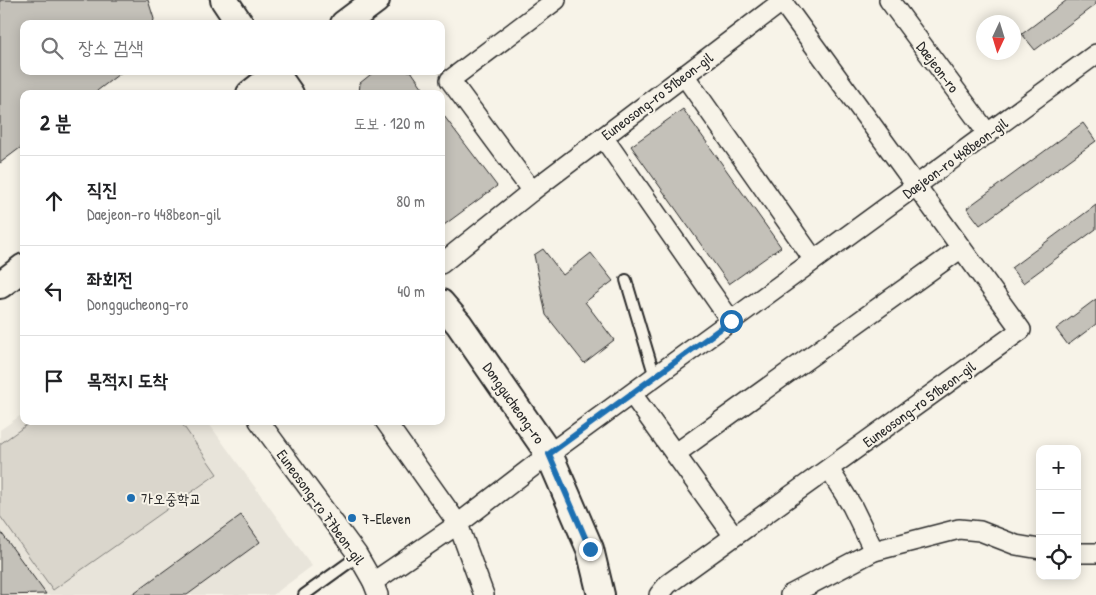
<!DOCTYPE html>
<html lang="ko">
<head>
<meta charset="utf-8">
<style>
	:root { --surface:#fff; --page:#f6f6f6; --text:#202124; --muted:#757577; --line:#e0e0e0 }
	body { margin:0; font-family:"Patrick Hand","Poor Story",sans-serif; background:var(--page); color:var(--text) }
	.controls { position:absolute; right:15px; bottom:15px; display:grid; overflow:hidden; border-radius:10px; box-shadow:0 2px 12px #0003 }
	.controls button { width:45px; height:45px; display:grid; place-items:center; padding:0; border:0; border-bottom:1px solid var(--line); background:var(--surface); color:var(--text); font:25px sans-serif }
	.compass { position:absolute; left:976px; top:15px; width:45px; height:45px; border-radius:50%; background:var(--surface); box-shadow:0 2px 12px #0003; rotate:184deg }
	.stop { position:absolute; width:15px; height:15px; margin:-11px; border:4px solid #1f6fb2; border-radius:50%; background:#fff }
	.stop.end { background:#1f6fb2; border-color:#fff; box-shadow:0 1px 5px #0008 }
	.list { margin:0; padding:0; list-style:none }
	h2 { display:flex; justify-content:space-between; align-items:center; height:65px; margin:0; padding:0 20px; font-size:21px }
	h2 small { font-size:16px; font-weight:400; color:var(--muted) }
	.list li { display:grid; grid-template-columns:32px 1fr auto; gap:15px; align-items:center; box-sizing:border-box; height:90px; padding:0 20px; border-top:1px solid var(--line) }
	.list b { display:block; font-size:19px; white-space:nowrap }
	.list p { margin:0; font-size:16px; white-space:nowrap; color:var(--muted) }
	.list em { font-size:16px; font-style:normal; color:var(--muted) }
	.icon { flex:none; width:28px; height:28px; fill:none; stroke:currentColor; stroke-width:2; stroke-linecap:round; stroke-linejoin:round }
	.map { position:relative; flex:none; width:1096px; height:595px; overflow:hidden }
	.search { position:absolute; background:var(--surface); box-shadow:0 2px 12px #0003; left:20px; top:20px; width:425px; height:55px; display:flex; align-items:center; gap:12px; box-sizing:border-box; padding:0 18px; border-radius:10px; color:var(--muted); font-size:19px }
	.panel { position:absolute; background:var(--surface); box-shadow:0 2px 12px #0003; left:20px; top:90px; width:425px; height:335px; border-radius:10px }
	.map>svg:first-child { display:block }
</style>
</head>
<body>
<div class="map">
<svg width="1096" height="595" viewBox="0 0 1096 595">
	<rect width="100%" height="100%" fill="#f7f3e8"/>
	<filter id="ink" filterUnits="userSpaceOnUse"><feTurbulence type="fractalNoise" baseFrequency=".02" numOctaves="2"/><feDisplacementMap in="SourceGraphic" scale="10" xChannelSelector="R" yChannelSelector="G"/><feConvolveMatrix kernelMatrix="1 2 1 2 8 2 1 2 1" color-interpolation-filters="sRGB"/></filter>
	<g filter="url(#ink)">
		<polygon fill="#e8e4da" points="24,413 24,421 207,421 312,566 273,595 0,595 0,430"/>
		<polygon fill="#dad6cc" stroke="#82807c" points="32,421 180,421 217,474 53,590 0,516 0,444"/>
		<g fill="#c4c1b9" stroke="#2b2b2b">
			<polygon points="0,0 148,0 154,19 153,24 24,24 24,71 123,71 93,94 24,94 24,145 0,163"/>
			<polygon points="1067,0 1096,0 1096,4 1035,50 1022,34"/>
			<polygon points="375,71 411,71 427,94 359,94 360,83"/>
			<polygon points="683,109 781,247 729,284 631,146"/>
			<polygon points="441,112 497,186 444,225 441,221"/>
			<polygon points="1083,123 1096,141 980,225 967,208"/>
			<polygon points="1096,205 1096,229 1023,283 1011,268"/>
			<polygon points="543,249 563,275 591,253 613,281 585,302 614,340 584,363 546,315 534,255"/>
			<polygon points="1096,299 1096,324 1068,345 1056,329"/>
			<polygon points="241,515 260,542 187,595 131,595"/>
			<polygon points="0,531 46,594 0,595"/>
		</g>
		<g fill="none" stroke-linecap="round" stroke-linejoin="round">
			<g stroke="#2b2b2b" stroke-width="14">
				<g id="service">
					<polyline points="626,280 655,377"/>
					<polyline points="304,595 358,556"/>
				</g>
			</g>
			<g stroke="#2b2b2b" stroke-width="22">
				<g id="minor">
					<polyline points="889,0 988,134"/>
					<polyline points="684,75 814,260"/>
					<polyline points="603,137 731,321"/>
					<polyline points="532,191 450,80 556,0"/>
					<polyline points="441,264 532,191 784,0"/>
					<polyline points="632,394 734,536"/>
					<polyline points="259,421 357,554 373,582 378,595"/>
					<polyline points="385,421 458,524 484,595"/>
					<polyline points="675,454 960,249"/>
					<polyline points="829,469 852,506 874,551"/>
					<polyline points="1077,553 1096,553"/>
					<polyline points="373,582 458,524 549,454 1096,54"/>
					<polyline points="659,595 668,584 1021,330 781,0"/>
					<polyline points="790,595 874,551 959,529 980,531 1016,545 1040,549"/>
				</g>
			</g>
			<g stroke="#2b2b2b" stroke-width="30">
				<g id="secondary">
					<polyline points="224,0 240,24"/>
					<polyline points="344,24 376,0"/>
					<polyline points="274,71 290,94"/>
					<polyline points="250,94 279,71"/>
					<polyline points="0,285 24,267"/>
					<polyline points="441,303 459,324 549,454 590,549 601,595"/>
				</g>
			</g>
			<use href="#service" stroke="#f7f3e8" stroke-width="10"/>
			<use href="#minor" stroke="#f7f3e8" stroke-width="19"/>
			<use href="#secondary" stroke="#f7f3e8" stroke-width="26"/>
		</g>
	</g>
	<g fill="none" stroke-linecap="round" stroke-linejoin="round" filter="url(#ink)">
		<polyline stroke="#1f6fb2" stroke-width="6" points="590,549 549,454 731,321"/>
	</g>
	<g fill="#1f6fb2" stroke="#f7f3e8" stroke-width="2">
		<circle cx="131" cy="498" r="5"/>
		<circle cx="352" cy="518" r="5"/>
	</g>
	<g text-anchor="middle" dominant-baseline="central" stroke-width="4" stroke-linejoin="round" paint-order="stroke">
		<g font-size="15" fill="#2b2b2b" stroke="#f7f3e8">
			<text transform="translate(938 67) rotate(53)">Daejeon-ro</text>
			<text transform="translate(657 96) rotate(-37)">Euneosong-ro 51beon-gil</text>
			<text transform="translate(955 158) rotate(-36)">Daejeon-ro 448beon-gil</text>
			<text transform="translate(514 403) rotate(55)">Donggucheong-ro</text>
			<text transform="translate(919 404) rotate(-36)">Euneosong-ro 51beon-gil</text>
			<text transform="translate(321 507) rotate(54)">Euneosong-ro 77beon-gil</text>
		</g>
		<g font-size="15" fill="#2b2b2b" stroke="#f7f3e8" text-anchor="start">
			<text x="141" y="498">가오중학교</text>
			<text x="362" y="518">7-Eleven</text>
		</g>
	</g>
</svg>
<div class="controls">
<button>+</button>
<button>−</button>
<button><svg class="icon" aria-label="locate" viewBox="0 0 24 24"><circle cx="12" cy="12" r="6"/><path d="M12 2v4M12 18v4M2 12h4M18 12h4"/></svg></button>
</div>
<svg class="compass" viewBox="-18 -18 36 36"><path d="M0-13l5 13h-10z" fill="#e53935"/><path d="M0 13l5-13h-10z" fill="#757577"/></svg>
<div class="stop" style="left:731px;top:321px"></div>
<div class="stop end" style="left:590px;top:549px"></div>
<div class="search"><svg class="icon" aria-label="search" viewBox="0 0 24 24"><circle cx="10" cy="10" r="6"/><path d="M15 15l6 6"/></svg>장소 검색</div>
<section class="panel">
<h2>2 분<small>도보 · 120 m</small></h2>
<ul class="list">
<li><svg class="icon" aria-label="ahead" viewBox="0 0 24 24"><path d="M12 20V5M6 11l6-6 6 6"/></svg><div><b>직진</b><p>Daejeon-ro 448beon-gil</p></div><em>80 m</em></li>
<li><svg class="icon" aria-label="left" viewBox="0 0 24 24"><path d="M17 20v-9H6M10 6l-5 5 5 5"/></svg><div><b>좌회전</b><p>Donggucheong-ro</p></div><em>40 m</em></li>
<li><svg class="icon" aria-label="arrive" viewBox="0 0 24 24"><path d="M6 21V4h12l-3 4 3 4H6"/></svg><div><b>목적지 도착</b></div></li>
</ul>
</section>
</div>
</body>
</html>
